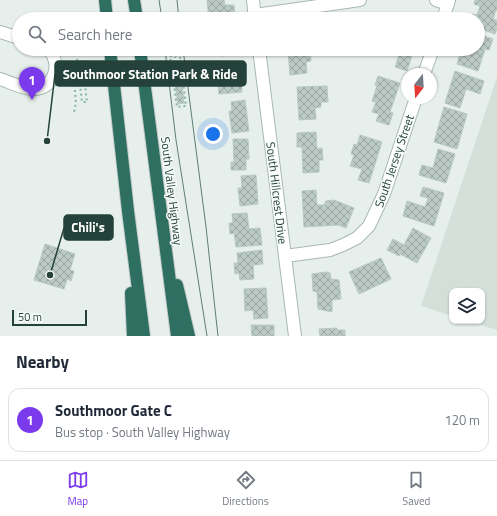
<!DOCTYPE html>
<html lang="en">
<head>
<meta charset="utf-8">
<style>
	:root { --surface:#fff; --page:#f6f6f7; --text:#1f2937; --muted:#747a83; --line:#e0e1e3; --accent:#7c3aed }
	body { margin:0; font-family:"Titillium Web",sans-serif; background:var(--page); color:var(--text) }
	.controls { position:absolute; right:12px; bottom:12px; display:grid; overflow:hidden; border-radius:8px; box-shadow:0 1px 3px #0004 }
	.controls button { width:36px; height:36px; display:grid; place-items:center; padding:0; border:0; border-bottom:1px solid var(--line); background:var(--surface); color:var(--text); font:20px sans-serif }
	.compass { position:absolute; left:401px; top:68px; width:36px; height:36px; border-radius:50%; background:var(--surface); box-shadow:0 1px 3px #0004; rotate:197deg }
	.scale { position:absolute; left:12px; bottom:10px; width:75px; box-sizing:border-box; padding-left:4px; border:2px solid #24423a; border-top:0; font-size:11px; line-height:14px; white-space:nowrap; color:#24423a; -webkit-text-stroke:3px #f7fbf9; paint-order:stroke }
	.you { position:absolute; left:213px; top:134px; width:14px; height:14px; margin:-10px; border:3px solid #fff; border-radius:50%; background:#1a73e8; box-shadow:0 0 0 6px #1a73e833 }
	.badge { display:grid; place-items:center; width:26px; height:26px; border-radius:50%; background:var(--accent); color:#fff; font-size:13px; font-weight:700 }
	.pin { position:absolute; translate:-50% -33px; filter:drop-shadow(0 1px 2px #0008) }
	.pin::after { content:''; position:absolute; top:21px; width:14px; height:12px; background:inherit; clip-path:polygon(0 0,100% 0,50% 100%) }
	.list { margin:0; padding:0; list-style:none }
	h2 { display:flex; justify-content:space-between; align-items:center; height:52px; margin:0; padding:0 16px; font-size:17px }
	h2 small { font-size:13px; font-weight:400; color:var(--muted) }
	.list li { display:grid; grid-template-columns:26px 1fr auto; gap:12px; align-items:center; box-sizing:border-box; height:64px; margin:0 8px 8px; padding:0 8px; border:1px solid var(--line); border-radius:12px }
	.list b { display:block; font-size:15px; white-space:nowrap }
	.list p { margin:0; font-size:13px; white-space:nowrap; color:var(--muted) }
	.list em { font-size:13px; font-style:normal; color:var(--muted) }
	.icon { flex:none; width:22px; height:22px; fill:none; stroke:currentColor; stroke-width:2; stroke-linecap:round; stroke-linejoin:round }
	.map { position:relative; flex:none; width:497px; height:336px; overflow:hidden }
	.search { position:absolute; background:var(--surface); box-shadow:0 1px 3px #0004; left:12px; right:12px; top:12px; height:44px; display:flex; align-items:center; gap:10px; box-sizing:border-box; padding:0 14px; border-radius:22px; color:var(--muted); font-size:15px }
	.sheet { height:124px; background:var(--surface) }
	nav { display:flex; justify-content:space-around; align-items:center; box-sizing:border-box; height:56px; border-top:1px solid var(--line); background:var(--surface); font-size:11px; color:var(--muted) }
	nav a { display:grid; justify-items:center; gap:2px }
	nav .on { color:var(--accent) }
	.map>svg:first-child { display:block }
</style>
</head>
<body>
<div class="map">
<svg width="497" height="336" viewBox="0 0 497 336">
	<defs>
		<pattern id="building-cross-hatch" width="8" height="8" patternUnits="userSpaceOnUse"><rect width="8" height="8" fill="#bbcac4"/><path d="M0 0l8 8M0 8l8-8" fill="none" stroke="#98a6a0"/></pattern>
	</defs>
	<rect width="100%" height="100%" fill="#e6efeb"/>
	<polygon fill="#d4dfda" points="497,77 497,330 468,321 482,321 482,291 452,291 452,316 421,306"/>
	<g fill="url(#building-cross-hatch)" stroke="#b8c9c2">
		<polygon points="207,0 224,0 225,5 234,5 235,18 209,19"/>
		<polygon points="475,0 497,0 497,10 496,10 493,19 497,20 497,28 495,34 478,28 478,19 470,19 472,14 477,15 480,6 474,4"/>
		<polygon points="478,34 493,39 489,50 485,49 478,71 457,64 461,50 464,51 464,49 478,49"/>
		<polygon points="221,49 237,49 238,54 221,56"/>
		<polygon points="291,49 310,49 311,61 306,62 307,73 290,75 288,51 291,51"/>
		<polygon points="327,49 343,49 343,53 327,54"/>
		<polygon points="396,49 414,49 407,71 395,67 399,55"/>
		<polygon points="239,65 242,92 219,94 216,67"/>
		<polygon points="455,71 484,81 480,94 466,89 460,108 445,103"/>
		<polygon points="181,76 184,103 178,104 174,77"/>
		<polygon points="378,76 400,83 390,112 393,113 389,125 376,121 379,114 372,112 376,102 372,101 377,86 375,85"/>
		<polygon points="327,86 328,102 321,102 321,107 315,108 316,119 299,120 297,87"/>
		<polygon points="245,100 249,131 232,133 229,111 232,111 231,102"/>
		<polygon points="444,107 467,114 457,149 434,142"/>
		<polygon points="316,132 317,149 322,148 323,160 319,160 319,172 303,173 302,147 297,147 297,133"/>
		<polygon points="360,135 382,142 369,183 358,180 362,169 350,166 354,155 351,154 354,144 357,145"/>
		<polygon points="233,139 248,139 249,159 246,159 246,170 231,170 231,162 234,162"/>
		<polygon points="438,149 455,154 446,183 419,175 422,165 433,168"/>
		<polygon points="256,175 258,204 240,206 238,188 242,188 241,176"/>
		<polygon points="423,187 444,193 434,226 403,216 407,201 425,207 428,198 420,196"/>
		<polygon points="316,190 317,205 324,205 326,201 334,200 354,208 346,228 338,225 304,227 302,191"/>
		<polygon points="247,213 249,229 260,228 262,245 236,247 234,233 230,234 229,223 233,223 232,214"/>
		<polygon points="413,228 431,238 417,263 400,254 399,256 387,250 393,239 404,245"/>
		<polygon points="45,244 75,254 70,270 74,271 71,281 67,279 64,289 34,280"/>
		<polygon points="262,250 263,264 253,265 254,279 240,280 239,273 235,274 234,263 238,263 237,253"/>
		<polygon points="381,258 391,279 359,294 349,272"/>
		<polygon points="326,272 330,273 331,279 339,280 341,299 332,300 332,312 318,309 317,292 313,291 312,274"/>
		<polygon points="266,288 268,318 254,319 253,310 245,311 244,289"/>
		<polygon points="251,325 274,325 274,336 252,336"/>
		<polygon points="337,328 337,330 345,330 345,336 320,336 319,329"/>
	</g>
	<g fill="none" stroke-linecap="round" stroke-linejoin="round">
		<g stroke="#a8b8b2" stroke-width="14">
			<g id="minor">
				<polyline points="253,0 255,19"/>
				<polyline points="436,0 448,4"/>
				<polyline points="255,15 360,0"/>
				<polyline points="443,19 449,0"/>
				<polyline points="0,32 19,38"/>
				<polyline points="259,49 295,336"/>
				<polyline points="424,74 433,49"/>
				<path d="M0 79C10 82 22 89 33 89 54 90 63 63 48 49"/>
				<polyline points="285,256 330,250 343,245 357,238 369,226 384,194 416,98"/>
			</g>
		</g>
		<g stroke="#c2cac8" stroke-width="14">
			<g id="highway">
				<polyline points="105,0 107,19"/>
				<polyline points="134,0 137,19"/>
				<polyline points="110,49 128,211 144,336"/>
				<polyline points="140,49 177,336"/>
				<polyline points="177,285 189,336"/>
				<polyline points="131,293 133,336"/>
			</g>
		</g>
		<g stroke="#86b3a5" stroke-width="2" stroke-dasharray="2 3" stroke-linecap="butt">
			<polyline points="166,19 175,18 175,19"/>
			<polyline points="76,49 82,102 87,102 82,61"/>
			<polyline points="169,49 177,107 186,106 179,49"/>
			<polyline points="175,52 175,58"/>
			<polyline points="170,56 180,55"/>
			<polyline points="77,62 85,61"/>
			<polyline points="172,69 181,68"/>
			<polyline points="74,80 76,103 74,112"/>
			<polyline points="62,81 79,80"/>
		</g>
		<use href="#minor" stroke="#fff" stroke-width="12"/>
		<use href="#highway" stroke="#2f6f62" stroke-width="12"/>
		<g stroke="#5f7d75" stroke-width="1">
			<polyline points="159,0 162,19"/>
			<polyline points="177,0 179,19"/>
			<polyline points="165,49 176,140 207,336"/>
			<polyline points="183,49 206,227 218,336"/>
		</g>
	</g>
	<g text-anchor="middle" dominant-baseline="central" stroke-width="3" stroke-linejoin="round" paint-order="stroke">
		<g font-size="12" fill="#24423a" stroke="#f7fbf9">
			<text transform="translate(394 161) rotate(-71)">South Jersey Street</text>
			<text transform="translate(172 191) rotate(83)">South Valley Highway</text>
			<text transform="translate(277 193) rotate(83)">South Hillcrest Drive</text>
		</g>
	</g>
	<path fill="none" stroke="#24423a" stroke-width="1.5" d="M47 141L55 74M50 275L64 228"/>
	<g fill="#24423a" stroke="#f7fbf9" stroke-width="1.5">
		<circle cx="47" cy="141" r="4"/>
		<circle cx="50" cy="275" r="4"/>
	</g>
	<g fill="#24423a" stroke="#24423a" stroke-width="1.5">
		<rect x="55" y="61" width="191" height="25" rx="4"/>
		<rect x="64" y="215" width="49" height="25" rx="4"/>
	</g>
	<g font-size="13" text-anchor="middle" font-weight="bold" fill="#fff">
		<text x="150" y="79">Southmoor Station Park &amp; Ride</text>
		<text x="88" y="232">Chili's</text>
	</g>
</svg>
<div class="controls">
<button><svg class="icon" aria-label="layers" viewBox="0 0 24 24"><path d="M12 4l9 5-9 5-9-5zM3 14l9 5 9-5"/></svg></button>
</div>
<svg class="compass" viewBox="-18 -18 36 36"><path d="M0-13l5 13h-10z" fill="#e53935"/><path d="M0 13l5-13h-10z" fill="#747a83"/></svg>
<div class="scale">50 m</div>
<div class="you"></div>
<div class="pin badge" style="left:32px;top:100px">1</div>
<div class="search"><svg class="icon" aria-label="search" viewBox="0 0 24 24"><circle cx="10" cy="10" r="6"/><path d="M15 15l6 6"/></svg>Search here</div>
</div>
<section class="sheet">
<h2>Nearby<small></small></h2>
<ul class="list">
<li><span class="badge">1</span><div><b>Southmoor Gate C</b><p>Bus stop · South Valley Highway</p></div><em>120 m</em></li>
</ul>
</section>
<nav>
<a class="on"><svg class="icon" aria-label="map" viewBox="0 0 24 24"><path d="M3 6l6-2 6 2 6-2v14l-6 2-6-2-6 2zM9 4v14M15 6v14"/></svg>Map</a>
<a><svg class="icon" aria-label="directions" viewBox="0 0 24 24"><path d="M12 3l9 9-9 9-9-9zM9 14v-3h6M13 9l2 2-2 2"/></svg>Directions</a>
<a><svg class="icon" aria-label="saved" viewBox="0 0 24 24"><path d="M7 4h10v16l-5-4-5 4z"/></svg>Saved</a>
</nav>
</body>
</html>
